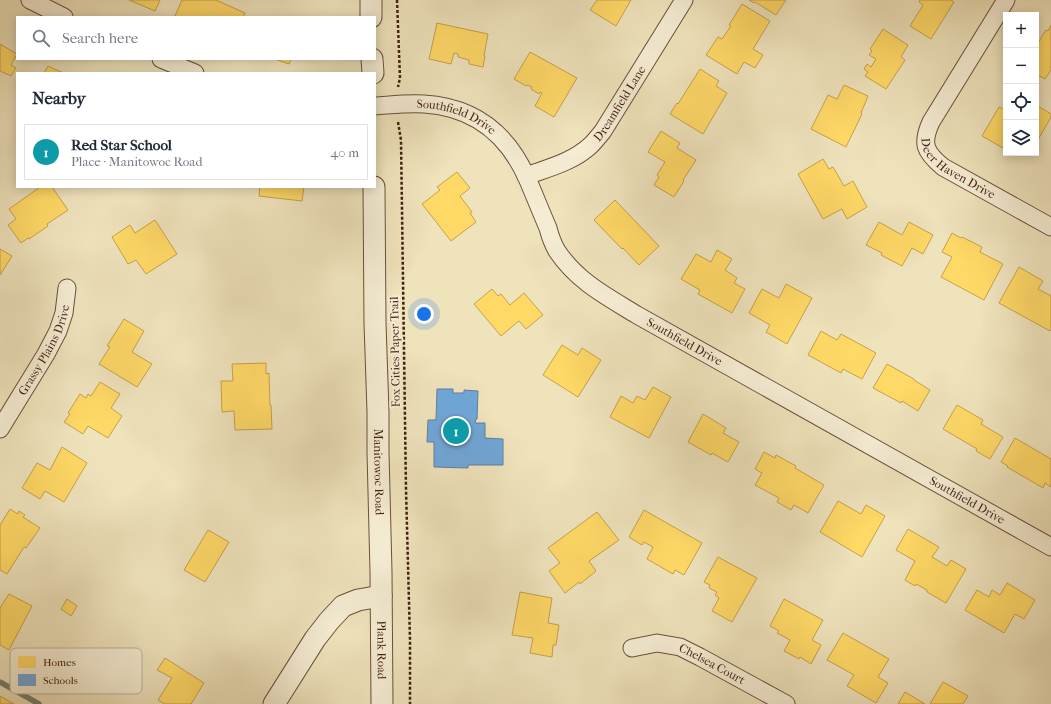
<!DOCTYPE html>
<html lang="en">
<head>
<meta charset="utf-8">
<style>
	:root { --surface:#fff; --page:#f2f2f3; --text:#1f2937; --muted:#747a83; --line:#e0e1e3; --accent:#2563eb }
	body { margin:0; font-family:"IM FELL French Canon",serif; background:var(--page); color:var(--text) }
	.controls { position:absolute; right:12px; top:12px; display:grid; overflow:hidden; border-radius:0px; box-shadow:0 2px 10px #0003 }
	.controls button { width:36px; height:36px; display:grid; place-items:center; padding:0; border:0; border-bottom:1px solid var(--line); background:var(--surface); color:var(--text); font:20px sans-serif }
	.you { position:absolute; left:424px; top:314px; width:14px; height:14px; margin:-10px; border:3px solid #fff; border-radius:50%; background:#1a73e8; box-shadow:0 0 0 6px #1a73e833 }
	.badge { display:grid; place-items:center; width:26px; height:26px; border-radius:50%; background:var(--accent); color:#fff; font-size:13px; font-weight:700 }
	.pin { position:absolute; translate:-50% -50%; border:2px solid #fff; box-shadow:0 1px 4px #0006 }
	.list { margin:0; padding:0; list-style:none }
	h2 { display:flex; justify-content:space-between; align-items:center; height:52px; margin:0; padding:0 16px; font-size:17px }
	h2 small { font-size:13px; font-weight:400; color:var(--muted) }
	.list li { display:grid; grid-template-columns:26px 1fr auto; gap:12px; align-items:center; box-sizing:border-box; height:56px; margin:0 8px 8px; padding:0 8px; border:1px solid var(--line); border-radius:0px }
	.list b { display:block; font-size:15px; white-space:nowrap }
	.list p { margin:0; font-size:13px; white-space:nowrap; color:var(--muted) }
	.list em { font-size:13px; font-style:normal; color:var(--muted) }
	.icon { flex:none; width:22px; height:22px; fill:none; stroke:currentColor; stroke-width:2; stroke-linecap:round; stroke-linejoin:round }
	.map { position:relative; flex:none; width:1051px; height:704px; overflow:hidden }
	.search { position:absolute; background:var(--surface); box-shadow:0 2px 10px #0003; left:16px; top:16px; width:360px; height:44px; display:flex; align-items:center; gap:10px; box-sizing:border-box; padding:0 14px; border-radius:0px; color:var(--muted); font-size:15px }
	.panel { position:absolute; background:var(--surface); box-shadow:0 2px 10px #0003; left:16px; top:72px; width:360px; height:116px; border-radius:0px }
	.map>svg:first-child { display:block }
</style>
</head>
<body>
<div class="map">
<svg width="1051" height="704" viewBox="0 0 1051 704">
	<rect width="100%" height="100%" fill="#efe3bc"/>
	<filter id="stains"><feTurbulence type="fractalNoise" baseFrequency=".005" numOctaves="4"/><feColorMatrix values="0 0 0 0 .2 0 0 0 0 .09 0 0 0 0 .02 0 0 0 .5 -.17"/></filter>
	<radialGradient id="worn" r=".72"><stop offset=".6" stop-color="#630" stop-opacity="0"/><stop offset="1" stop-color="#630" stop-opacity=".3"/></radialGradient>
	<g fill="#ffd966" stroke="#c6a14c">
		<polygon points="129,0 160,0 155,11"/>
		<polygon points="182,0 216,0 245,13 243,17 177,17 175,16"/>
		<polygon points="597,0 631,0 616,26 590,10"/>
		<polygon points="749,0 786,0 776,15 755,2 754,3"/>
		<polygon points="920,0 951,0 954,2 931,39 910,26 923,5 919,2"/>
		<polygon points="742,4 770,21 753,49 763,55 755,68 744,62 737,74 706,55 718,37 722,39 731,26 729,25"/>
		<polygon points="437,23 488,34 484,56 485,56 483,67 469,64 469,60 458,57 458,54 454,53 451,64 429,59"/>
		<polygon points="1051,25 1051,70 1045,79 1036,74 1036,46 1046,30 1048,31"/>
		<polygon points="883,29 908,45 901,57 905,60 886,89 865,76 868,72 864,69 867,64 871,67 876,59 869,55 872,51 870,49"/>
		<polygon points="0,44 17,54 11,65 16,68 11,76 0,71"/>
		<polygon points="530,52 577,78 554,117 535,106 542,93 540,92 539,94 531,89 532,87 527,85 526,86 514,79"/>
		<polygon points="275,59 291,59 289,64"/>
		<polygon points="48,66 63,73 44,73"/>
		<polygon points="700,69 719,81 716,86 727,93 703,134 670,114 677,103 678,104"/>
		<polygon points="844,85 868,96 861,113 862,114 846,147 811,129 828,95 837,99"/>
		<polygon points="1036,105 1051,114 1051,117 1036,143"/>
		<polygon points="999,107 1006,110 1006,143 1003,148 982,136"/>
		<polygon points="661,131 680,143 677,148 696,160 683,180 684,181 674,197 654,185 659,177 657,175 665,162 648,152"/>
		<polygon points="823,159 829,169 833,167 844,186 853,181 867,207 847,219 842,209 823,219 798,174"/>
		<polygon points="457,172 470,188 460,196 472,212 470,213 476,222 451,241 422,204 440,190 437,187"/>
		<polygon points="40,187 52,187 68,210 47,224 48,226 29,239 28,238 21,243 8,225 16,219 9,209"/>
		<polygon points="260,187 304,187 302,201 259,196"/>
		<polygon points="615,200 659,246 639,265 623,248 622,249 594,220"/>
		<polygon points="155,220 177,254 146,274 136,260 128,264 112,237 130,225 135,233"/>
		<polygon points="879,222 902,235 909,222 933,235 923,254 912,248 902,266 881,255 882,253 866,245"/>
		<polygon points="952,233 961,238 962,237 982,247 980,252 1003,264 984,300 941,277 952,257 942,252"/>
		<polygon points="0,249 12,256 0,275"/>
		<polygon points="717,250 732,259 725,270 737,278 734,283 745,289 732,313 698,294 700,290 681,279 696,254 711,262"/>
		<polygon points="1019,267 1043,281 1038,289 1051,296 1051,329 1050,331 999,303"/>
		<polygon points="786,284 812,298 787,344 766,332 770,325 749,313 762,289 779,298"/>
		<polygon points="492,289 498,296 501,294 510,305 524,293 543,315 526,329 519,321 501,336 474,304"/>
		<polygon points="124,319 144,331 132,352 152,364 137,387 99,364 110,347 107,346"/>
		<polygon points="821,331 837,340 841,334 876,353 862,379 843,369 841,373 808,355"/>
		<polygon points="562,345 578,355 582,348 601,360 578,397 543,375"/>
		<polygon points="266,363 266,374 269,373 270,405 271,405 272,429 235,430 234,411 222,412 221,381 233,381 232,364"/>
		<polygon points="887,364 914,379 914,380 930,390 918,411 902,401 901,403 873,388"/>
		<polygon points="100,382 120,394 111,408 122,416 108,438 88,426 83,434 64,422 70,414 68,413 80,394 86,398 88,394 91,396"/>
		<polygon points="653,387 671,397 649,438 610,417 621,396 633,403 637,396 645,400"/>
		<polygon points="957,405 983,420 981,424 1003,437 990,459 976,451 977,449 943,429"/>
		<polygon points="703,414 726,428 723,433 739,442 728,462 712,453 711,455 688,442"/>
		<polygon points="1015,438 1051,459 1051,487 1045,483 1043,488 1007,467 1008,466 1001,462"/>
		<polygon points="62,447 87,463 64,502 45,491 40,499 22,488 37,463 50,470"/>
		<polygon points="764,452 775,458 776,455 796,466 795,468 824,485 808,513 794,505 791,510 777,502 779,498 755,485 762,473 755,469"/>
		<polygon points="838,501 861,514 866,505 885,516 862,557 820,532"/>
		<polygon points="10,509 18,514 19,511 25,515 23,517 40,528 26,548 24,547 7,574 0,570 0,525"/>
		<polygon points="644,510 702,543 684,575 675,570 673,574 647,559 653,547 644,542 642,545 629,537"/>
		<polygon points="597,512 619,540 589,561 596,571 580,584 579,582 565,593 549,571 560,563 548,548"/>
		<polygon points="908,529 939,547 932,557 947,566 951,560 966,569 946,603 927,592 927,590 916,584 915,586 905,580 915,561 896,550"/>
		<polygon points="208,530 229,542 205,582 184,570"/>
		<polygon points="718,557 757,578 732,622 712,611 719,598 715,595 717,592 709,588 710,585 704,582"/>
		<polygon points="1007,583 1035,600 1024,619 1015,614 1004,633 965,610 977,590 989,597 992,590 1000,595"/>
		<polygon points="520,592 552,598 548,623 559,625 556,645 553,645 552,657 530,653 533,638 512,635"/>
		<polygon points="9,594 32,606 9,650 0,645 0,608"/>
		<polygon points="67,599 77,606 71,616 61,609"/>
		<polygon points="784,599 823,620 812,640 821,645 811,664 800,657 799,659 784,651 790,640 777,633 779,631 770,626"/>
		<polygon points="843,633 889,659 878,677 888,683 876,703 847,686 854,675 827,660"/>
		<polygon points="165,658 204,683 191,704 164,704 158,700 172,678 157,670"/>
		<polygon points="943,682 968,696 963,704 930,704"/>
		<polygon points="905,692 925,704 898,704"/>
		<polygon points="0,696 14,704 0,704"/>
	</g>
	<polygon fill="#6fa8dc" stroke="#617f9f" points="437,389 453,389 453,393 464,393 464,390 478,391 477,419 476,419 475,423 485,423 485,438 503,439 503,465 468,465 468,468 434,467 434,442 427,442 428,420 436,420"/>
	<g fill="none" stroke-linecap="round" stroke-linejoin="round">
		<polyline stroke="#767e71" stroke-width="5.5" points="0,682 39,704"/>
		<g stroke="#6c4f3b" stroke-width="19">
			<g id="minor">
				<polyline points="30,0 64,17"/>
				<path id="s1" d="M1006 0 931 122C921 144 925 152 943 167L1051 227"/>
				<polyline points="161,59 195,73"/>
				<path id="s2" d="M375 106C391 105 407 103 424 104 473 107 507 133 527 178 534 194 541 212 548 228 550 236 553 244 557 251 578 282 606 296 637 315L1051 547"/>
				<path id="s3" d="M526 176C548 168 573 162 591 145 595 141 599 136 603 131L684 0"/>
				<path id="s4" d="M0 429 46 354 58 331 64 313 67 288"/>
				<path id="s5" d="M632 648 657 643 680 647 700 657 786 704"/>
			</g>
		</g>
		<g stroke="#6c4f3b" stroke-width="23">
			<g id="tertiary">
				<polyline points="371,0 371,17"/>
				<polyline points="372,59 373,73"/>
				<path id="s6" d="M374 187 375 323 378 412V452L381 572 382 704"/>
				<polyline points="274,704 315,639 329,621 343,606 358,600 381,596"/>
			</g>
		</g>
		<g stroke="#411e10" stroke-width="2.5" stroke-dasharray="3 2" stroke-linecap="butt">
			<polyline points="397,0 400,78 398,87"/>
			<polyline points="398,122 401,140 406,489 410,640 410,704"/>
		</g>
		<use href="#minor" stroke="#f5edd3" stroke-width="17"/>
		<use href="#tertiary" stroke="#f5edd3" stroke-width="21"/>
	</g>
	<g text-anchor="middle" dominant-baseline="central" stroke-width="4" stroke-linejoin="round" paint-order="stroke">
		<g font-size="12" fill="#411e10" stroke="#f5edd3">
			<text stroke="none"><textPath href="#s3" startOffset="123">Dreamfield Lane</textPath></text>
			<text stroke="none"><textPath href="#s2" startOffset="84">Southfield Drive</textPath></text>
			<text stroke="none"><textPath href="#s1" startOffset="207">Deer Haven Drive</textPath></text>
			<text stroke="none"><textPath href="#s2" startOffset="420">Southfield Drive</textPath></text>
			<text stroke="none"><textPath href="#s4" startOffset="91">Grassy Plains Drive</textPath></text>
			<text transform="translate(395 352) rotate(-91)">Fox Cities Paper Trail</text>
			<text stroke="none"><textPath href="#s6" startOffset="285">Manitowoc Road</textPath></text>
			<text stroke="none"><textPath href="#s2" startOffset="744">Southfield Drive</textPath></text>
			<text stroke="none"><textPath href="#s6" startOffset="463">Plank Road</textPath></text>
			<text stroke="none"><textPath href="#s5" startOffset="85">Chelsea Court</textPath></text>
		</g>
	</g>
	<rect x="10" y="648" width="132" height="46" rx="6" fill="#f5edd3" stroke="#bfaf98" stroke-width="1"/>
	<rect x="18" y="656" width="18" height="12" fill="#ffd966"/>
	<rect x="18" y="674" width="18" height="12" fill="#6fa8dc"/>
	<g font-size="11" fill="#411e10">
		<text x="43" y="666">Homes</text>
		<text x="43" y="684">Schools</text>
	</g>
	<rect width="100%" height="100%" filter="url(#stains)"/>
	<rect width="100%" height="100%" fill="url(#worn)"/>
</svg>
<div class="controls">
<button>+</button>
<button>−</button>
<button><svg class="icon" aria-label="locate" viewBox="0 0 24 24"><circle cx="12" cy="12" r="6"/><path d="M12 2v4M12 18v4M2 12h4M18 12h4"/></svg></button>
<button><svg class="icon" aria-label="layers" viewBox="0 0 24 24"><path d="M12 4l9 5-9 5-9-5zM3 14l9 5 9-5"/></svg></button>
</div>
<div class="you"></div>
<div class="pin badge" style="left:456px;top:431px;background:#0f9aa8">1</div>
<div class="search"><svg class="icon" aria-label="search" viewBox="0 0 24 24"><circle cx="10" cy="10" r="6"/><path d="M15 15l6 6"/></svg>Search here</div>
<section class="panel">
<h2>Nearby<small></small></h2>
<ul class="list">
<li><span class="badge" style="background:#0f9aa8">1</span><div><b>Red Star School</b><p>Place · Manitowoc Road</p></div><em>40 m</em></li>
</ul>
</section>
</div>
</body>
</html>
